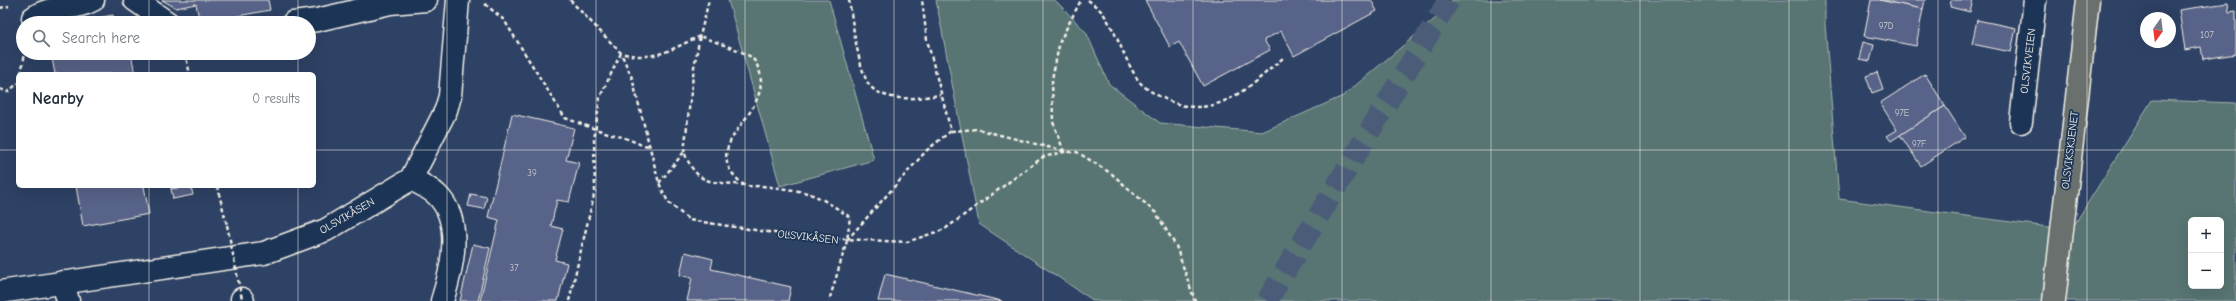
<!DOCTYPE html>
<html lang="en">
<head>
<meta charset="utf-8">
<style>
	:root { --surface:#fff; --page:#f6f6f7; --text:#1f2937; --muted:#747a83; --line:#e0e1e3 }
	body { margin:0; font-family:"Comic Neue",sans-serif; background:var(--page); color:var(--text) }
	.controls { position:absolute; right:12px; bottom:12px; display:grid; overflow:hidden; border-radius:6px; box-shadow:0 4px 16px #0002 }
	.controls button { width:36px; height:36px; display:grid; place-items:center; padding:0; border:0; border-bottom:1px solid var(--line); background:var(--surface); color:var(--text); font:20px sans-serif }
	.compass { position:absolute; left:2140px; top:12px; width:36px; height:36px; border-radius:50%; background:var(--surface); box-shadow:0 4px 16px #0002; rotate:194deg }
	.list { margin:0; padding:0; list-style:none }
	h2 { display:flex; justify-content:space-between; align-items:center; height:52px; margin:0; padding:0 16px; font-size:17px }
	h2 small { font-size:13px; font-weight:400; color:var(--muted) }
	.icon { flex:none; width:22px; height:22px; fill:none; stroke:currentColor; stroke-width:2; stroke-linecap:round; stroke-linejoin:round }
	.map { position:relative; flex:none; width:2236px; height:301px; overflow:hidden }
	.search { position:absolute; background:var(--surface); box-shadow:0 4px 16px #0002; left:16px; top:16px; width:300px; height:44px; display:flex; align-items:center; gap:10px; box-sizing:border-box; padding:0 14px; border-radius:22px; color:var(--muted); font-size:15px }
	.panel { position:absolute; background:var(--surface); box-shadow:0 4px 16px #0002; left:16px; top:72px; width:300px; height:116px; border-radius:6px }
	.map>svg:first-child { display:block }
</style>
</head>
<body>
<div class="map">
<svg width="2236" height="301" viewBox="0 0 2236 301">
	<rect width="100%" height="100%" fill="#2e4265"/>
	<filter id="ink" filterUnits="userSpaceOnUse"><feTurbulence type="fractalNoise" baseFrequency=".025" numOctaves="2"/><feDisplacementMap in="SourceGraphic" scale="8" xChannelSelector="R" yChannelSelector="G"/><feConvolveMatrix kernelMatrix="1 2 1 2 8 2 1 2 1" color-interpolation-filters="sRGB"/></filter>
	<g filter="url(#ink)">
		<g fill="#587573" stroke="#a6b3ae" fill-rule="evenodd">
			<polygon points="728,0 829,0 874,160 780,186"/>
			<path d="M936 0H1055L1086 32 1109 84 1160 123 1262 132 1343 96 1443 12 1452 0H1825V24L1839 199 2071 230 2152 100 2236 103V301H1094L979 224ZM2191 220H2221V286H2191Z"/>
		</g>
		<g fill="#596389" stroke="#f4f1e8">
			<polygon points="162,0 268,0 270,10 200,23 196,4 176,8"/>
			<polygon points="1145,0 1371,0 1377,11 1294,56 1281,31 1264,40 1270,50 1203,86 1179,42 1170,47"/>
			<polygon points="1871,0 1880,0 1923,9 1916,46 1864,36"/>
			<polygon points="1880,0 1925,0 1923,9"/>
			<polygon points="1951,0 1973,0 1970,12 1950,7"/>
			<polygon points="2228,3 2229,12 2236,11 2236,54 2203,59 2201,47 2185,50 2179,10"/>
			<polygon points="113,15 114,23 68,23"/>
			<polygon points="1977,20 2016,28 2011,52 1972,44"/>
			<polygon points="1863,42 1874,45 1870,61 1859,59"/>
			<polygon points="51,53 131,53 135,74 55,74"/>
			<polygon points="1877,72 1883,89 1872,93 1866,76"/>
			<polygon points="1925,74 1945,106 1891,141 1887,136 1897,130 1880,103"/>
			<polygon points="1945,106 1965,137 1921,166 1900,135"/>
			<polygon points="512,114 574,128 566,160 579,163 569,202 557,200 551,226 563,229 555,260 567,263 558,301 480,301 499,220 488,217"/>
			<polygon points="76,186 144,186 149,214 83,226"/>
			<polygon points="170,186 188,186 171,189"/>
			<polygon points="191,186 193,195 173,199 171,189"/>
			<polygon points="471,194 487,197 484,209 468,206"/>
			<polygon points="473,244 490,248 478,301 460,301"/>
			<polygon points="685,252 713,259 711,269 791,287 788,301 687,301 692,278 680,275"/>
			<polygon points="885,274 1002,301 878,301"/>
		</g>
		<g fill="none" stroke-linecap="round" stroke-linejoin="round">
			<polyline stroke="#4c5c79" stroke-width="22" stroke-dasharray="22 11" stroke-linecap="butt" points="1267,301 1449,0"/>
			<g stroke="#f4f1e8" stroke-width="25">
				<g id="minor">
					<polyline points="135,0 168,23"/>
					<path d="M33 18C49 5 74 11 93 0"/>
					<polyline points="293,23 317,20 390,3 426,0"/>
					<polyline points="2021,122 2035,0"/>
					<path d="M411 179C419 183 430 188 437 195 464 221 452 270 442 301"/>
					<polyline points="63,282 68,301"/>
					<polyline points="0,292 264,253 326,230 411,179 446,110 450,96 458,0"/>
					<polyline points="242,299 243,301"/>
				</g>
			</g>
			<g stroke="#f4f1e8" stroke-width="25">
				<polyline id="major" points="2054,301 2088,0"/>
			</g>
			<g stroke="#f4f1e8" stroke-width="2.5" stroke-dasharray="4 3" stroke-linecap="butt">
				<polyline points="570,0 621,53 632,78 659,183 668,202 689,220 801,237 907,242 945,229 1043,157 1064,152 1077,152 1112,174 1156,213 1176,246 1195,301"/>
				<path d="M849 0C852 18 859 78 872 88 890 103 919 98 940 95"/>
				<path d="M1088 0C1093 4 1098 8 1102 12 1117 32 1124 59 1138 80 1145 89 1155 94 1165 99 1214 123 1248 88 1283 58"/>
				<polyline points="485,4 504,20 565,118 595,129 628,139 642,145 649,146"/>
				<polyline points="0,8 9,6"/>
				<polyline points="185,53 190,74"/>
				<polyline points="21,74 25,53"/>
				<polyline points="0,89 8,92 18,83"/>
				<polyline points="951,131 977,129 1063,151"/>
				<path d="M684 152 694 67 700 36C716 43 737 48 751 57 756 61 758 67 760 73 769 115 706 140 733 174 735 177 741 183 744 185 748 187 757 186 762 186 778 188 792 189 807 193 823 198 836 208 850 217L847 241 829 301"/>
				<polyline points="1064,152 1053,122 1052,79 1060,41 1081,0"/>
				<path d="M659 183 684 152C698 187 711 181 744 185"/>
				<polyline points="217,186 227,225"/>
				<polyline points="847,240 927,150 951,131 927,40 922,0"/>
				<path d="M569 301 595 191 594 140 600 97 621 53C656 62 669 50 700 36L709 0"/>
			</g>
			<use href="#minor" stroke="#1d3557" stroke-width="22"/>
			<use href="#major" stroke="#6b706d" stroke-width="22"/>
			<polyline stroke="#f4f1e8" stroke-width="2.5" stroke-dasharray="4 3" stroke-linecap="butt" points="227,225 242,299"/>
		</g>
	</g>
	<path fill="none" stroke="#f4f1e8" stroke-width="1" stroke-opacity="0.55" d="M149 0V23M298 0V23M447 0V301M596 0V301M745 0V301M894 0V301M1043 0V301M1193 0V301M1342 0V301M1491 0V301M1640 0V301M1789 0V301M1938 0V301M2087 0V301M149 53V74M298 53V74M0 150H18M314 150H2236M149 186V301M298 186V301"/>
	<g text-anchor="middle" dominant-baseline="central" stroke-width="3.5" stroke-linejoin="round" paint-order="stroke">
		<g font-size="9" fill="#cdced0">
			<text x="1886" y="26">97D</text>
			<text x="2207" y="35">107</text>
			<text x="1902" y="113">97E</text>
			<text x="1919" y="144">97F</text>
			<text x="532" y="173">39</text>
			<text x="514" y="268">37</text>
		</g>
		<g font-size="11" fill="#f4f1e8" stroke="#1d3557">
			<text transform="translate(2028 61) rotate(-83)">OLSVIKVEIEN</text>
			<text transform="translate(2070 150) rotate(-83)">OLSVIKSKJENET</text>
			<text transform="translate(347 216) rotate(-30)">OLSVIKÅSEN</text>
			<text transform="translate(808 237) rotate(6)">OLSVIKÅSEN</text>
		</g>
	</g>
</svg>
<div class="controls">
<button>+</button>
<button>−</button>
</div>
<svg class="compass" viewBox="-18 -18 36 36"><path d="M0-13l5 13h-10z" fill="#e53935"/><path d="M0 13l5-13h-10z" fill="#747a83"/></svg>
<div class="search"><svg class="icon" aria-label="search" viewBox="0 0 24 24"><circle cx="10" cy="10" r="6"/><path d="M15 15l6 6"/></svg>Search here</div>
<section class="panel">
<h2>Nearby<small>0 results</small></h2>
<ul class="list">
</ul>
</section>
</div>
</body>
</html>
